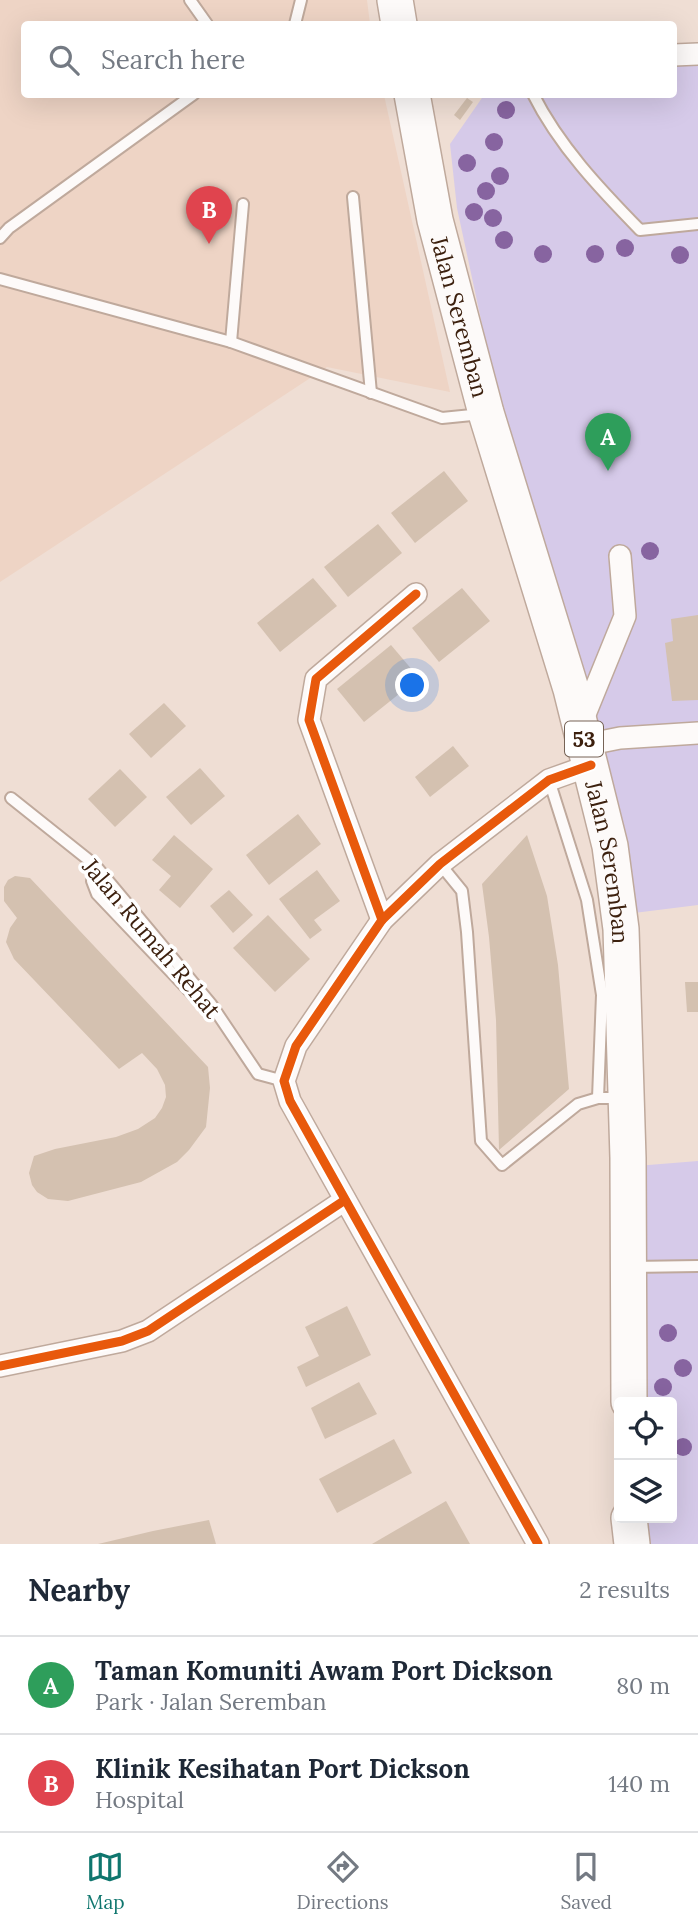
<!DOCTYPE html>
<html lang="en">
<head>
<meta charset="utf-8">
<style>
	:root { --surface:#fff; --page:#f6f6f7; --text:#1f2937; --muted:#747a83; --line:#e0e1e3; --accent:#0f766e }
	body { margin:0; font-family:Lora,serif; background:var(--page); color:var(--text) }
	.controls { position:absolute; right:21px; bottom:21px; display:grid; overflow:hidden; border-radius:7px; box-shadow:0 7px 28px #0002 }
	.controls button { width:63px; height:63px; display:grid; place-items:center; padding:0; border:0; border-bottom:2px solid var(--line); background:var(--surface); color:var(--text); font:35px sans-serif }
	.you { position:absolute; left:413px; top:686px; width:24px; height:24px; margin:-18px; border:5px solid #fff; border-radius:50%; background:#1a73e8; box-shadow:0 0 0 10px #1a73e833 }
	.badge { display:grid; place-items:center; width:46px; height:46px; border-radius:50%; background:var(--accent); color:#fff; font-size:23px; font-weight:700 }
	.pin { position:absolute; translate:-50% -58px; filter:drop-shadow(0 2px 4px #0008) }
	.pin::after { content:''; position:absolute; top:37px; width:24px; height:21px; background:inherit; clip-path:polygon(0 0,100% 0,50% 100%) }
	.list { margin:0; padding:0; list-style:none }
	h2 { display:flex; justify-content:space-between; align-items:center; height:91px; margin:0; padding:0 28px; font-size:30px }
	h2 small { font-size:23px; font-weight:400; color:var(--muted) }
	.list li { display:grid; grid-template-columns:46px 1fr auto; gap:21px; align-items:center; box-sizing:border-box; height:98px; padding:0 28px; border-top:2px solid var(--line) }
	.list b { display:block; font-size:26px; white-space:nowrap }
	.list p { margin:0; font-size:23px; white-space:nowrap; color:var(--muted) }
	.list em { font-size:23px; font-style:normal; color:var(--muted) }
	.icon { flex:none; width:38px; height:38px; fill:none; stroke:currentColor; stroke-width:2; stroke-linecap:round; stroke-linejoin:round }
	.map { position:relative; flex:none; width:698px; height:1544px; overflow:hidden }
	.search { position:absolute; background:var(--surface); box-shadow:0 7px 28px #0002; left:21px; right:21px; top:21px; height:77px; display:flex; align-items:center; gap:18px; box-sizing:border-box; padding:0 24px; border-radius:7px; color:var(--muted); font-size:26px }
	.sheet { height:287px; background:var(--surface) }
	nav { display:flex; justify-content:space-around; align-items:center; box-sizing:border-box; height:98px; border-top:2px solid var(--line); background:var(--surface); font-size:19px; color:var(--muted) }
	nav a { display:grid; justify-items:center; gap:4px }
	nav .on { color:var(--accent) }
	.map>svg:first-child { display:block }
</style>
</head>
<body>
<div class="map">
<svg width="698" height="1544" viewBox="0 0 698 1544">
	<rect width="100%" height="100%" fill="#efded4"/>
	<polygon fill="#eed4c5" points="0,0 367,0 370,24 24,24 24,94 384,95 450,392 327,367 0,582"/>
	<g fill="#d6cae9">
		<polygon points="698,64 698,905 634,913 497,394 457,208 450,144 484,95 674,94 674,66"/>
		<polygon points="698,1161 698,1544 648,1544 644,1518 672,1518 672,1402 640,1402 636,1166"/>
	</g>
	<g fill="#d4c1b0">
		<polygon points="467,98 473,102 460,120 454,115"/>
		<polygon points="444,471 468,501 415,543 391,513"/>
		<polygon points="378,524 402,553 348,597 324,567"/>
		<polygon points="313,578 337,606 280,652 257,623"/>
		<polygon points="462,588 490,621 439,662 412,628"/>
		<polygon points="698,615 698,700 672,701 665,643 673,641 671,619"/>
		<polygon points="391,645 419,678 364,722 337,689"/>
		<polygon points="164,703 186,726 151,758 129,734"/>
		<polygon points="453,746 469,766 430,797 415,777"/>
		<polygon points="200,768 225,796 191,825 166,797"/>
		<polygon points="120,769 147,797 115,827 88,799"/>
		<polygon points="298,814 321,844 269,885 246,855"/>
		<polygon points="174,835 213,869 180,908 159,890 171,876 152,860"/>
		<polygon points="527,835 547,896 558,965 569,1089 499,1150 496,1020 489,937 482,884"/>
		<polygon points="317,870 340,901 314,920 322,930 310,939 279,899"/>
		<polygon points="15,876 30,878 208,1067 210,1088 206,1127 189,1150 177,1162 141,1182 68,1201 48,1199 37,1192 32,1185 29,1173 34,1156 55,1149 116,1137 138,1129 155,1118 162,1108 166,1097 165,1085 157,1069 142,1053 119,1069 14,959 6,942 10,928 17,918 4,901 4,887 8,880"/>
		<polygon points="229,890 253,915 233,933 210,906"/>
		<polygon points="268,915 310,959 275,992 233,948"/>
		<polygon points="685,982 698,982 698,1012 687,1012"/>
		<polygon points="347,1306 371,1355 306,1387 297,1367 319,1356 305,1327"/>
		<polygon points="359,1382 377,1414 325,1439 311,1408"/>
		<polygon points="394,1439 412,1473 337,1513 319,1479"/>
		<polygon points="446,1501 470,1544 372,1544"/>
		<polygon points="209,1520 216,1544 98,1544 153,1531"/>
	</g>
	<g fill="none" stroke-linecap="round" stroke-linejoin="round">
		<g stroke="#bfa99c" stroke-width="14">
			<g id="service">
				<polyline points="190,0 207,24"/>
				<polyline points="295,24 301,0"/>
				<path d="M533 94C559 146 600 189 640 230L698 224"/>
				<polyline points="353,197 371,393"/>
				<polyline points="0,238 9,228 194,94"/>
				<polyline points="0,279 231,342 442,418 482,414"/>
				<polyline points="231,342 243,204"/>
				<polyline points="549,780 587,900 602,995 598,1098"/>
				<polyline points="11,798 95,865 211,1004 258,1074 284,1081"/>
				<polyline points="440,864 462,891 467,932 481,1141 502,1165 578,1104 598,1098 620,1098"/>
				<polyline points="95,865 92,881 97,894 193,995 205,1001"/>
				<polyline points="631,1267 698,1266"/>
			</g>
		</g>
		<g stroke="#bfa99c" stroke-width="24">
			<g id="minor">
				<polyline points="674,55 698,54"/>
				<polyline points="581,724 625,616 620,556"/>
				<polyline points="585,745 620,738 698,733"/>
				<polyline points="382,920 309,720 316,679 416,594"/>
				<polyline points="0,1366 122,1341 148,1331 345,1200"/>
				<polyline points="538,1544 290,1101 284,1081 296,1046 382,920 440,864 549,780 591,765"/>
			</g>
		</g>
		<g stroke="#bfa99c" stroke-width="38">
			<g id="primary">
				<polyline points="395,0 399,24"/>
				<path id="s1" d="M412 94 435 220 486 413 571 689 610 846 621 929 628 1158 629 1402"/>
				<polyline points="629,1518 632,1544"/>
			</g>
		</g>
		<use href="#service" stroke="#fdfaf9" stroke-width="10"/>
		<use href="#minor" stroke="#fdfaf9" stroke-width="21"/>
		<use href="#primary" stroke="#fdfaf9" stroke-width="35"/>
		<g stroke="#fff" stroke-width="13">
			<g id="cycleway">
				<polyline points="382,920 309,720 316,679 416,594"/>
				<polyline points="0,1366 122,1341 148,1331 345,1200"/>
				<polyline points="538,1544 290,1101 284,1081 296,1046 382,920 440,864 549,780 591,765"/>
			</g>
		</g>
		<use href="#cycleway" stroke="#e8590c" stroke-width="9"/>
	</g>
	<g fill="#8764a0">
		<circle cx="506" cy="110" r="9"/>
		<circle cx="494" cy="142" r="9"/>
		<circle cx="467" cy="163" r="9"/>
		<circle cx="500" cy="176" r="9"/>
		<circle cx="486" cy="191" r="9"/>
		<circle cx="474" cy="212" r="9"/>
		<circle cx="493" cy="218" r="9"/>
		<circle cx="504" cy="240" r="9"/>
		<circle cx="625" cy="248" r="9"/>
		<circle cx="543" cy="254" r="9"/>
		<circle cx="595" cy="254" r="9"/>
		<circle cx="680" cy="255" r="9"/>
		<circle cx="650" cy="551" r="9"/>
		<circle cx="668" cy="1333" r="9"/>
		<circle cx="683" cy="1368" r="9"/>
		<circle cx="663" cy="1387" r="9"/>
		<circle cx="683" cy="1447" r="9"/>
	</g>
	<g text-anchor="middle" dominant-baseline="central" stroke-width="7" stroke-linejoin="round" paint-order="stroke">
		<rect fill="#fff" stroke="#766356" stroke-width="2" x="565" y="721.5" width="38" height="35" rx="5"/>
		<g font-size="21" font-weight="bold" fill="#3c200e">
			<text x="584" y="739">53</text>
		</g>
		<g font-size="23" fill="#3c200e" stroke="#fff">
			<text stroke="none"><textPath href="#s1" startOffset="228">Jalan Seremban</textPath></text>
			<text stroke="none"><textPath href="#s1" startOffset="794">Jalan Seremban</textPath></text>
			<text transform="translate(152 938) rotate(50)">Jalan Rumah Rehat</text>
		</g>
	</g>
</svg>
<div class="controls">
<button><svg class="icon" aria-label="locate" viewBox="0 0 24 24"><circle cx="12" cy="12" r="6"/><path d="M12 2v4M12 18v4M2 12h4M18 12h4"/></svg></button>
<button><svg class="icon" aria-label="layers" viewBox="0 0 24 24"><path d="M12 4l9 5-9 5-9-5zM3 14l9 5 9-5"/></svg></button>
</div>
<div class="you"></div>
<div class="pin badge" style="left:608px;top:471px;background:#2e9e5b">A</div>
<div class="pin badge" style="left:209px;top:244px;background:#e0444e">B</div>
<div class="search"><svg class="icon" aria-label="search" viewBox="0 0 24 24"><circle cx="10" cy="10" r="6"/><path d="M15 15l6 6"/></svg>Search here</div>
</div>
<section class="sheet">
<h2>Nearby<small>2 results</small></h2>
<ul class="list">
<li><span class="badge" style="background:#2e9e5b">A</span><div><b>Taman Komuniti Awam Port Dickson</b><p>Park · Jalan Seremban</p></div><em>80 m</em></li>
<li><span class="badge" style="background:#e0444e">B</span><div><b>Klinik Kesihatan Port Dickson</b><p>Hospital</p></div><em>140 m</em></li>
</ul>
</section>
<nav>
<a class="on"><svg class="icon" aria-label="map" viewBox="0 0 24 24"><path d="M3 6l6-2 6 2 6-2v14l-6 2-6-2-6 2zM9 4v14M15 6v14"/></svg>Map</a>
<a><svg class="icon" aria-label="directions" viewBox="0 0 24 24"><path d="M12 3l9 9-9 9-9-9zM9 14v-3h6M13 9l2 2-2 2"/></svg>Directions</a>
<a><svg class="icon" aria-label="saved" viewBox="0 0 24 24"><path d="M7 4h10v16l-5-4-5 4z"/></svg>Saved</a>
</nav>
</body>
</html>
